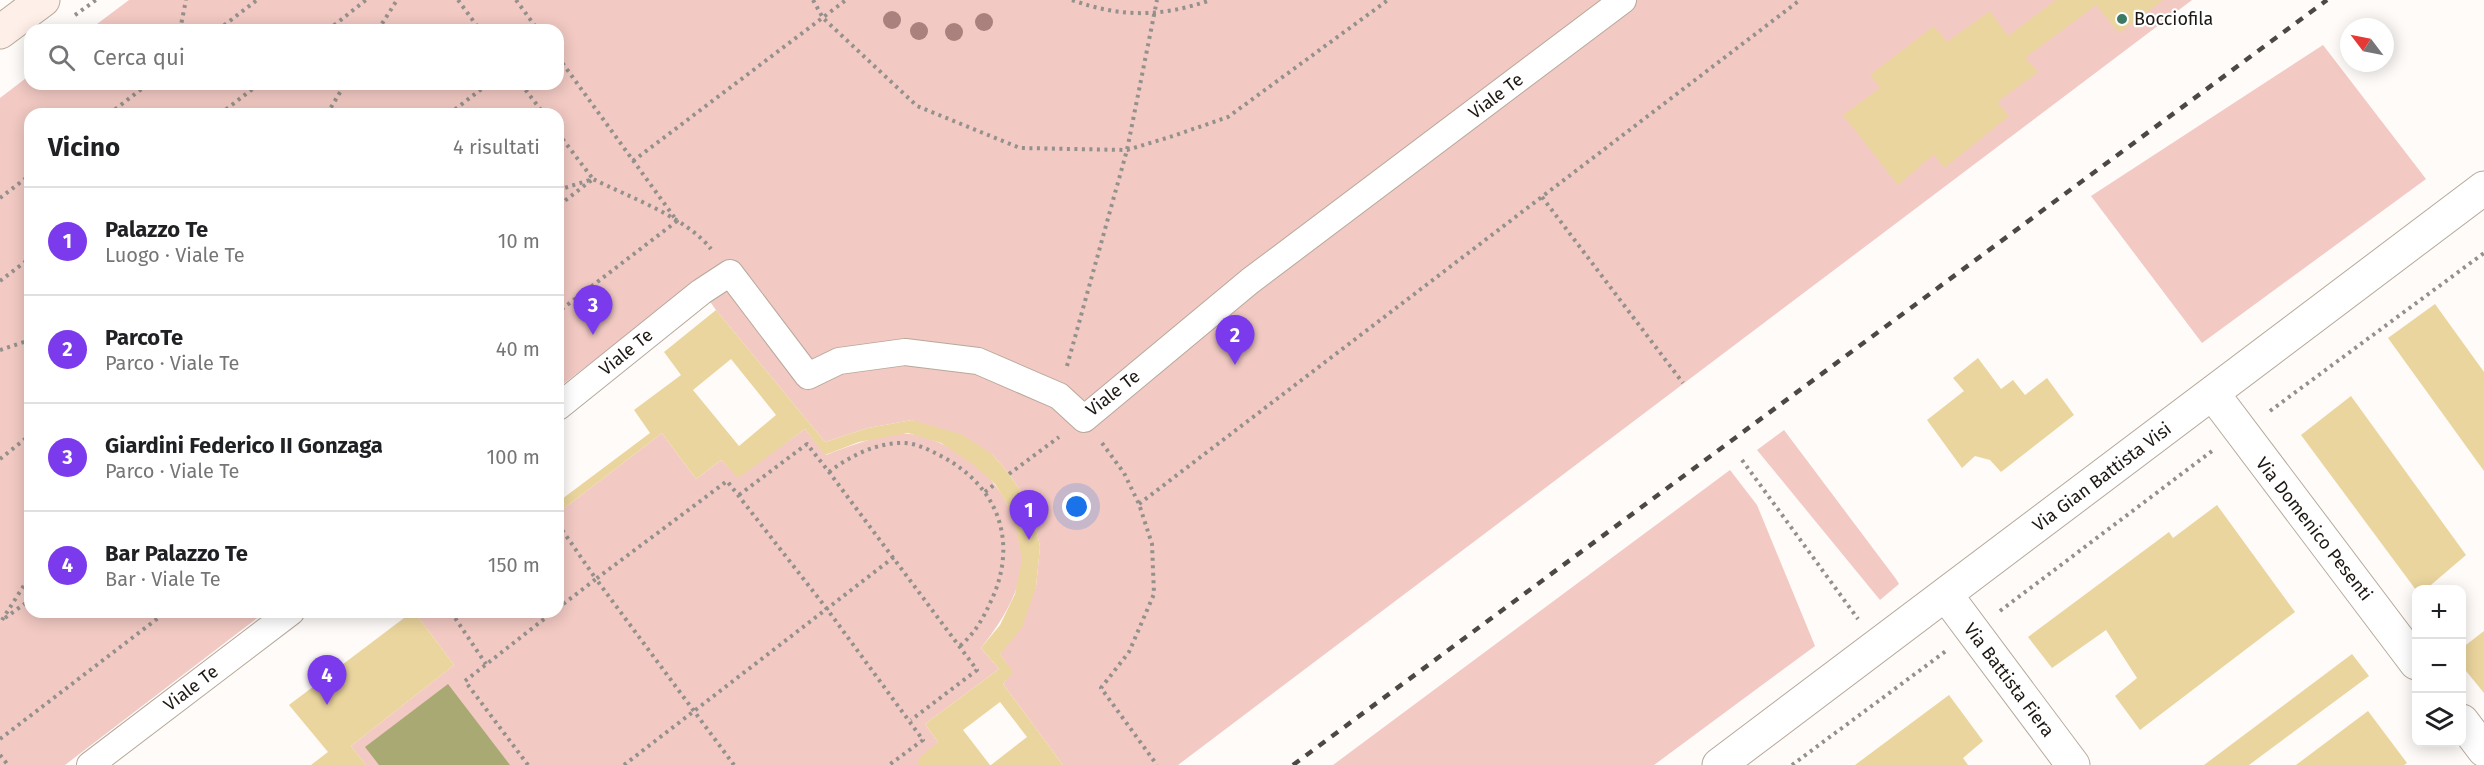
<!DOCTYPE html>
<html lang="it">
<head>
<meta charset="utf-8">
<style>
	:root { --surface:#fff; --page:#f6f6f6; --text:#202124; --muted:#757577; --line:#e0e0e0; --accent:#7c3aed }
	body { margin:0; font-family:"Fira Sans",sans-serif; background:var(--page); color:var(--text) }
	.controls { position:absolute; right:18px; bottom:18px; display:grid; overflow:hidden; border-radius:12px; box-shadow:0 3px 15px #0003 }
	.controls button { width:54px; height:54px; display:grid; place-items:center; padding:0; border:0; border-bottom:2px solid var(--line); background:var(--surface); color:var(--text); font:30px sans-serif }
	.compass { position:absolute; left:2340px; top:18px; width:54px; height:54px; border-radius:50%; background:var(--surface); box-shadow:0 3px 15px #0003; rotate:302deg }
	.you { position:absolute; left:1077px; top:507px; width:21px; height:21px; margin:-15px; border:4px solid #fff; border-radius:50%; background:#1a73e8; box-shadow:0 0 0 9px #1a73e833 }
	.badge { display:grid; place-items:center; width:39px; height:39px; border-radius:50%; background:var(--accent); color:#fff; font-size:20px; font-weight:700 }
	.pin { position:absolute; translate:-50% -50px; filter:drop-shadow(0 2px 3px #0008) }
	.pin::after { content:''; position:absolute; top:32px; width:21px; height:18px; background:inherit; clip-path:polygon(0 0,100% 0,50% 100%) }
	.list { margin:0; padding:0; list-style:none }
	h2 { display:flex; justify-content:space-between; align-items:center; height:78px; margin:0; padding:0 24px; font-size:26px }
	h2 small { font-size:20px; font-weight:400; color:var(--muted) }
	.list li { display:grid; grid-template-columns:39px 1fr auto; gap:18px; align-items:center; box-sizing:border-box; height:108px; padding:0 24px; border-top:2px solid var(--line) }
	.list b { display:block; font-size:22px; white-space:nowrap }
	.list p { margin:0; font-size:20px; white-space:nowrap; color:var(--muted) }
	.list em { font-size:20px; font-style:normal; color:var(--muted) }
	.icon { flex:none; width:33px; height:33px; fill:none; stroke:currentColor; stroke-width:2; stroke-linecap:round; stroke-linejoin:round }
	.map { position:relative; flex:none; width:2484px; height:765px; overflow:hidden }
	.search { position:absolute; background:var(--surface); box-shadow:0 3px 15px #0003; left:24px; top:24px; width:540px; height:66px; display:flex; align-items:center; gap:15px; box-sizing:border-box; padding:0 21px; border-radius:18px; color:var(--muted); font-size:22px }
	.panel { position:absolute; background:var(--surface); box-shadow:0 3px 15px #0003; left:24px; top:108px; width:540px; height:510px; border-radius:18px }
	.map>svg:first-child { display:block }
</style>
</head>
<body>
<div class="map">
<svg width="2484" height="765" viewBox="0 0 2484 765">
	<rect width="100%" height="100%" fill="#fefbf8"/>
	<g fill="#f2c9c3">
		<polygon points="129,0 2192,0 1178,765 1063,765 1003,684 1012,672 1000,654 1036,587 1040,547 1032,508 1009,474 993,455 912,420 868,428 825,442 716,310 696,282 558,388 558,114 30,114 30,612 265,612 65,765 0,765 0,98 30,75 30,84 558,84 558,30 89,30"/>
		<polygon points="2323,45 2426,179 2202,343 2091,196"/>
		<path d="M805 429 826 455C845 447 889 431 910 434 940 438 977 461 995 485 1010 504 1021 533 1022 557 1023 590 1000 624 981 648L999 669 925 724 938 742 920 765H366L351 746 454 665 419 618 427 612H558V513L662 433 696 479 721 460 738 477Z"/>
		<polygon points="1784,430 1896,579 1899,584 1880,600 1757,450"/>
		<polygon points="1730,470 1757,505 1815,646 1654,765 1333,765"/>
	</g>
	<polygon fill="#a9aa73" points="448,684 510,765 379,765 365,747"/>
	<g fill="#ebd59e" fill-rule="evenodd">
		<polygon points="2056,0 2163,0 2119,33 2096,5 2025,58 2038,72 1997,102 2009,116 1944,168 1934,154 1898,185 1843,115 1880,88 1870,75 1934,26 1947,42 1990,11 2008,36"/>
		<polygon points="2435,304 2484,372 2484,471 2388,338"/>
		<path d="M716 310 825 442 868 428 912 420 963 435 993 455 1009 474 1032 508 1040 547 1036 587 1022 628 1000 654 1013 672 1003 684 1063 765H991L1027 737 1000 702 963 730 990 765H920L917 760 938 742 925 724 999 669 981 648 1000 625 1015 594 1022 559 1017 533 1007 504 995 484 974 465 941 443 908 433 859 442 825 455 805 429 738 478 721 460 696 479 662 433 558 513V502L650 433 634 410 681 375 664 352ZM731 359 776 415 739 446 693 390Z"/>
		<polygon points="1978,358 2001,389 2013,380 2025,395 2047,378 2074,415 2001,472 1990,460 1975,456 1962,468 1927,420 1964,391 1953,378"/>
		<polygon points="2351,396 2466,555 2425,590 2416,590 2301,435"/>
		<polygon points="2217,505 2295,612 2140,730 2115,696 2137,678 2106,630 2052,668 2028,637 2169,532 2173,538"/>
		<polygon points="412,612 427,612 419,618 454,665 351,746 366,765 311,765 328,752 289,705"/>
		<polygon points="2484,631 2484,693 2462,666 2462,648"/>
		<polygon points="2352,654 2369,676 2249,765 2204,765"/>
		<polygon points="1949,695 1983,741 1963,758 1968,765 1855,765"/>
		<polygon points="2368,711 2407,763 2404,765 2296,765"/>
	</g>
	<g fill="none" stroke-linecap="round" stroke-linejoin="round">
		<g stroke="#b7a99a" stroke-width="28">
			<g id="pedestrian">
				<polyline points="558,407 701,292 730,273 808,376 839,361 905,352 978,361 1059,396 1084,419 1250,281 1623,0"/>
				<polyline points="90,765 291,612"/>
			</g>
		</g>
		<g stroke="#b7a99a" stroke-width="35">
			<g id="minor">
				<polyline points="2213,394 2416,663"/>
				<polyline points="1946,595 2073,765"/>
				<polyline points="2462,721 2484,750"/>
				<polyline points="1719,765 2484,188"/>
			</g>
		</g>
		<g stroke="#b7a99a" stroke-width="35">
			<polyline id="secondary" points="0,32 43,0"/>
		</g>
		<g stroke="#94908c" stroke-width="4" stroke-dasharray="3 4.5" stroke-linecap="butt">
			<polyline points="458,0 480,30"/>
			<polyline points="516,0 538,30"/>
			<polyline points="813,0 823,18 917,106 1020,148 1127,150 1173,136 1228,117 1388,0"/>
			<path d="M1072 0C1122 18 1161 17 1211 0"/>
			<polyline points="75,15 96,0"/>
			<polyline points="180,30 186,0"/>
			<polyline points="218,30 257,0"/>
			<polyline points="328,30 366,0"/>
			<polyline points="378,30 397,0"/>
			<polyline points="558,57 677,221 558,312"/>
			<polyline points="521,84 544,114"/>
			<polyline points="109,114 148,84"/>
			<polyline points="220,114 259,84"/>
			<polyline points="327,114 345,84"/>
			<polyline points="449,114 488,84"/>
			<polyline points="558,133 593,179 558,206"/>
			<polyline points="633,161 846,0"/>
			<path d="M558 190 593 179C629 197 686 217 711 249"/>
			<polyline points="1542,197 1683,383"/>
			<polyline points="0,198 30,175"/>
			<polyline points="0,281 30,258"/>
			<polyline points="0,350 30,340"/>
			<polyline points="1067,366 1127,150 1157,0"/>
			<polyline points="2270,411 2484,253"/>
			<polyline points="1102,443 1124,473 1139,504 1152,544 1154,594 1129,652 1101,688 1157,765"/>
			<polyline points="0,459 30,435"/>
			<polyline points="1742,460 1858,619"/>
			<path d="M829 472C850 456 877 442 905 443 919 444 931 451 943 457 1000 488 1018 544 991 601 983 619 974 634 960 646"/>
			<polyline points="1009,474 1059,437"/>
			<polyline points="985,492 995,484"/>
			<polyline points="739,495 807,444 829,472 977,670 911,720"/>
			<polyline points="1139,504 1800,0"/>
			<polyline points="558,524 596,579 558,608"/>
			<polyline points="2000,611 2212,451"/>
			<polyline points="451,612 486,664"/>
			<polyline points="5,618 30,600"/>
			<polyline points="2,620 30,576"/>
			<polyline points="0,739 166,612"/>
			<polyline points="0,755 8,765"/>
			<polyline points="528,765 465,681 553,612"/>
			<polyline points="624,765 894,557"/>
			<polyline points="734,765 596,579 727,481 827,609 923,740 889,765"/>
			<polyline points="1792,765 1946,651"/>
		</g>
		<use href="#pedestrian" stroke="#fff" stroke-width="26"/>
		<use href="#minor" stroke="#fff" stroke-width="33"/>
		<use href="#secondary" stroke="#feefe8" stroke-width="33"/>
		<polyline stroke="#4d4843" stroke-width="4.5" stroke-dasharray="8 8" stroke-linecap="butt" points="1293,765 2327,0"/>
	</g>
	<g fill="#aa817d">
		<circle cx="892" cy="20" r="9"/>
		<circle cx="984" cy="22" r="9"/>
		<circle cx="919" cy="31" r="9"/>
		<circle cx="954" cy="32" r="9"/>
	</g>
	<circle fill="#3c7a66" stroke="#fff" stroke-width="2" cx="2122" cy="19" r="6"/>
	<g text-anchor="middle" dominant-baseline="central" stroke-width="4.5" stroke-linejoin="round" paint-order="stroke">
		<g font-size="18" fill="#1d1813" stroke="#fff" text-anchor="start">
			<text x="2134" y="19">Bocciofila</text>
		</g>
		<g font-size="18" fill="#1d1813" stroke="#fff">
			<text transform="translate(1496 96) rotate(-37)">Viale Te</text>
			<text transform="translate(626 352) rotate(-39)">Viale Te</text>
			<text transform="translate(1113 393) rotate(-38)">Viale Te</text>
			<text transform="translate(2102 477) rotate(-37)">Via Gian Battista Visi</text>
			<text transform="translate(2314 529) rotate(52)">Via Domenico Pesenti</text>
			<text transform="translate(2009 680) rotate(53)">Via Battista Fiera</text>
			<text transform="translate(191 688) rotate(-37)">Viale Te</text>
		</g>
	</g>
</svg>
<div class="controls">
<button>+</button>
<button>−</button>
<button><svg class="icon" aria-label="layers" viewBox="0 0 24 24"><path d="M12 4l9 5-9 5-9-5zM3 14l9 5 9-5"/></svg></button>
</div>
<svg class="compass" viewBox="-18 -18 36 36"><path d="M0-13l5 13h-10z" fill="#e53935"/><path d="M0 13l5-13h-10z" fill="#757577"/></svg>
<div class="you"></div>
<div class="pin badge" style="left:1029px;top:540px">1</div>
<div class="pin badge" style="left:1235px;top:365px">2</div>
<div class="pin badge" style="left:593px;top:335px">3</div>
<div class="pin badge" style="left:327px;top:705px">4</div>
<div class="search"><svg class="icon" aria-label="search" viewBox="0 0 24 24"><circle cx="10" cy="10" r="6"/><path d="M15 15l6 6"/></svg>Cerca qui</div>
<section class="panel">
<h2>Vicino<small>4 risultati</small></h2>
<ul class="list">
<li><span class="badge">1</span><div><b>Palazzo Te</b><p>Luogo · Viale Te</p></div><em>10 m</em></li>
<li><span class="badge">2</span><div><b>ParcoTe</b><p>Parco · Viale Te</p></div><em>40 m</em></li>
<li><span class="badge">3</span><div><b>Giardini Federico II Gonzaga</b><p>Parco · Viale Te</p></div><em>100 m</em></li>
<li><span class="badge">4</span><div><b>Bar Palazzo Te</b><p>Bar · Viale Te</p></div><em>150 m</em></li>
</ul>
</section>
</div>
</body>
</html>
